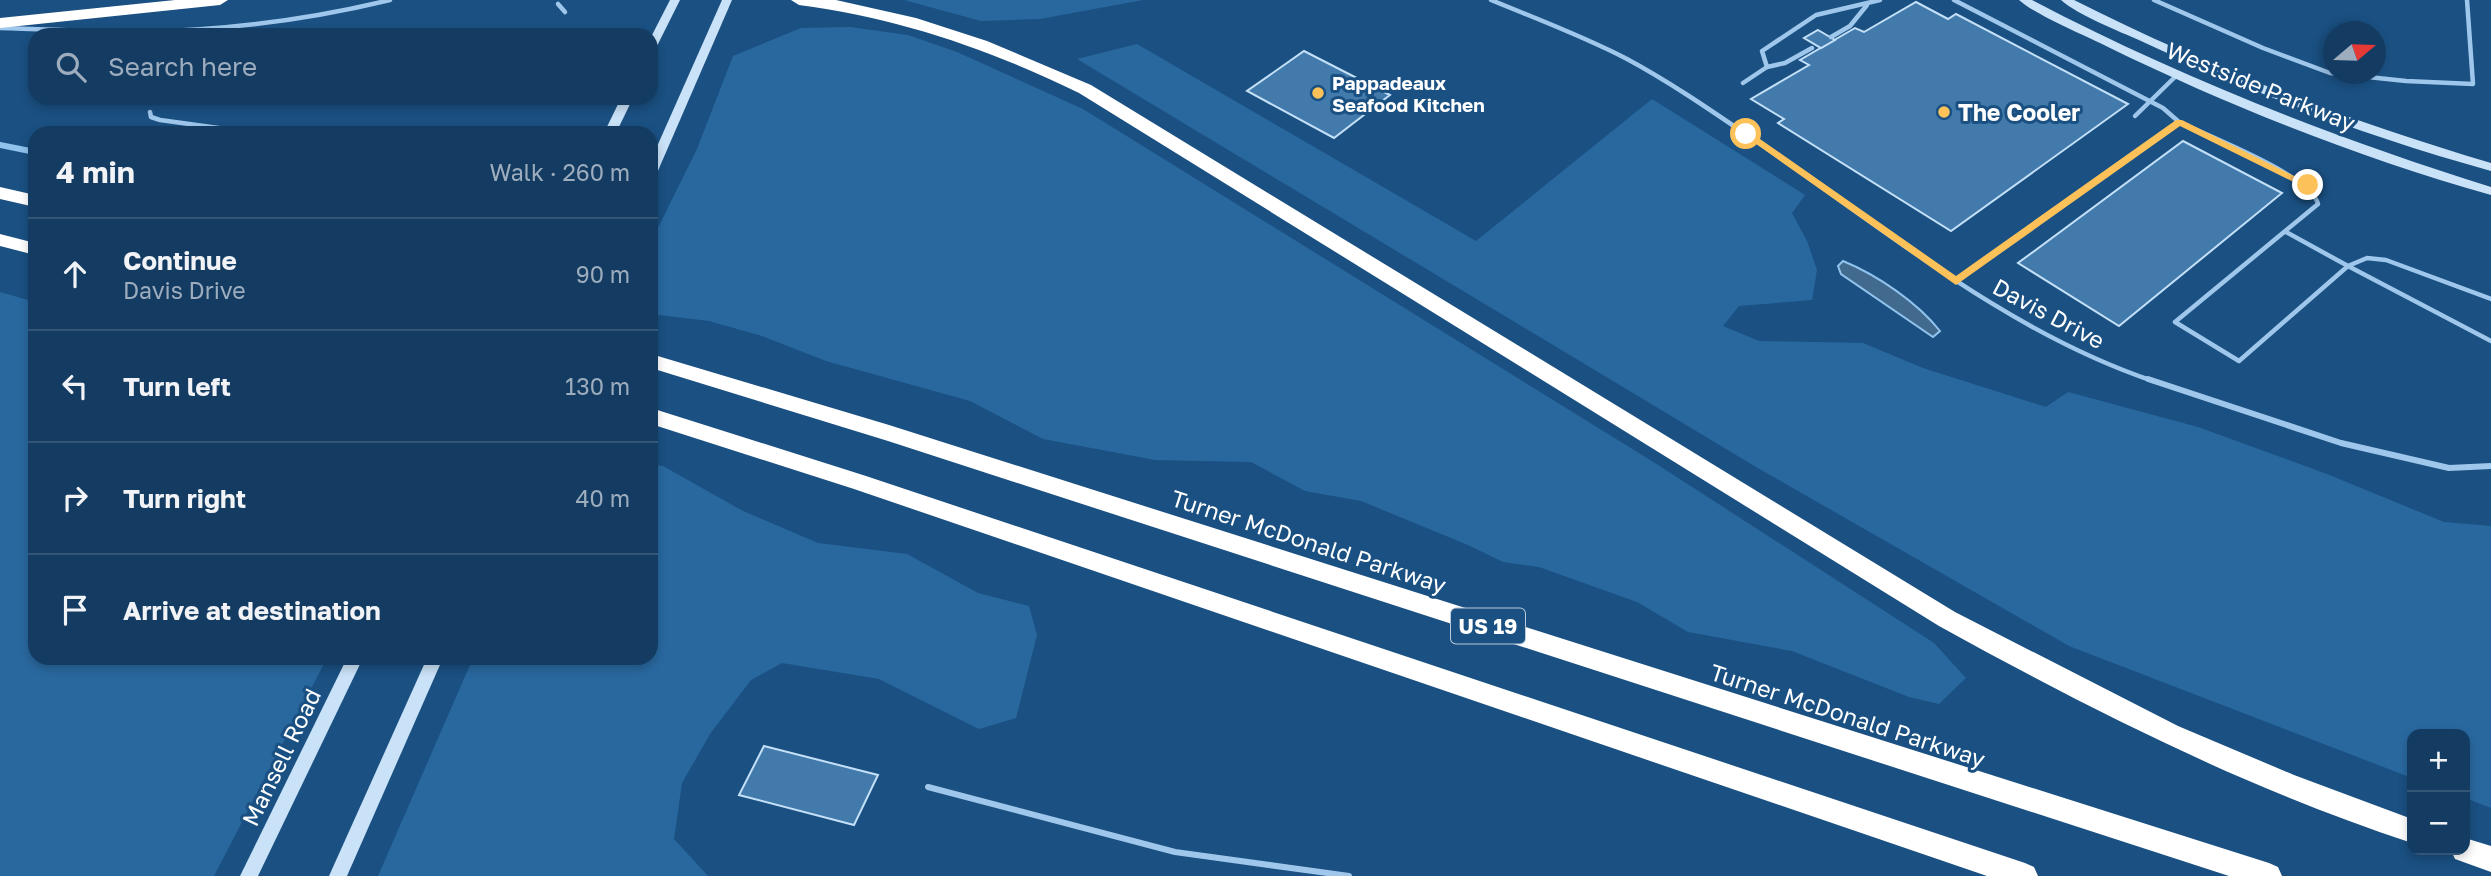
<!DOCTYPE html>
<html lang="en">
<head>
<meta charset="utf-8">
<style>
	:root { --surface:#143c62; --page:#1d4368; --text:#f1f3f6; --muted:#9dadbe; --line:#335677 }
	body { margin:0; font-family:"Golos Text",sans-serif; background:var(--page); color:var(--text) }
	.controls { position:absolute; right:21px; bottom:21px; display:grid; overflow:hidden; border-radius:14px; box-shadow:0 4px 10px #0003 }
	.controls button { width:63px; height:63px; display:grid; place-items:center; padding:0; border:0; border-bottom:2px solid var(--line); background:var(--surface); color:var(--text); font:35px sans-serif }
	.compass { position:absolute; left:2323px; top:21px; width:63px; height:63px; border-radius:50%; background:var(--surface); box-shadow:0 4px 10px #0003; rotate:71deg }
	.stop { position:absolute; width:21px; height:21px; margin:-16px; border:5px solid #fdc15a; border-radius:50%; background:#fff }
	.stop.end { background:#fdc15a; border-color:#fff; box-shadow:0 2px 7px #0008 }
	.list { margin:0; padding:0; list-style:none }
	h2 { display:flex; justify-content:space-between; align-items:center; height:91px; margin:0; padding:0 28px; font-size:30px }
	h2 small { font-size:23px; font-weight:400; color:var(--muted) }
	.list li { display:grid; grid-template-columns:46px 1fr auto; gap:21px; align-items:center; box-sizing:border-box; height:112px; padding:0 28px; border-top:2px solid var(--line) }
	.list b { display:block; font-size:26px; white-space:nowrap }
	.list p { margin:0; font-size:23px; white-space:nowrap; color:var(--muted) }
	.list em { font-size:23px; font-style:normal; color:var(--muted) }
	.icon { flex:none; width:38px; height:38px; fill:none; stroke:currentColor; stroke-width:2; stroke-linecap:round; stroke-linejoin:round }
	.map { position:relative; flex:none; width:2491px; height:876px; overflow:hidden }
	.search { position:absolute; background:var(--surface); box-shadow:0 4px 10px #0003; left:28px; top:28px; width:630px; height:77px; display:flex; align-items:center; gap:18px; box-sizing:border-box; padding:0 24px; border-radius:21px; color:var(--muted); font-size:26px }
	.panel { position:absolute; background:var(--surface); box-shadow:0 4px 10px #0003; left:28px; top:126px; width:630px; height:539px; border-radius:21px }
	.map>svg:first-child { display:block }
</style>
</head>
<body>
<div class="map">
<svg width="2491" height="876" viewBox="0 0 2491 876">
	<rect width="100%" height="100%" fill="#1a5082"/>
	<g fill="#29689f">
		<polygon points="904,0 1143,0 1040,19 981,21"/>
		<polygon points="850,27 908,35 957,52 1083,109 1655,463 1934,643 1966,678 1939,704 1909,697 1792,651 1688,632 1637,602 1539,567 1503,562 1468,545 1361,501 1305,491 1251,462 1155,460 1043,439 970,401 826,361 762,336 709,321 651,314 651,242 697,149 733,56 801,28"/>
		<polygon points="1137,44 1476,241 1652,99 1805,195 1792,213 1807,241 1817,270 1812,300 1739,306 1723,326 1759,341 1863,343 1923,368 2046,407 2068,392 2198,427 2327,474 2444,522 2491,526 2491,808 2465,798 2465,734 2412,734 2412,778 2069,646 1756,467 1077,59"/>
		<polygon points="0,292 35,302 35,658 327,658 214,876 0,876"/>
		<polygon points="651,464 663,466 743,511 818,543 907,554 978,593 1029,606 1037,635 1016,718 979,729 879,679 782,663 751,680 710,734 682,783 674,839 708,876 378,876 473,658 651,658"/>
	</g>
	<path fill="#426a8f" stroke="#91c3ed" stroke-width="2" d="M1843 261C1877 275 1917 302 1940 331L1933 337 1841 274 1838 266Z"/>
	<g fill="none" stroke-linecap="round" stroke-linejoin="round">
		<polyline stroke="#91c3ed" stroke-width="6" points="0,145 35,152"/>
	</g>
	<g fill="#437aac" stroke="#c3e0f8" stroke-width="2">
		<polygon points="1916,2 1948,19 1956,14 2128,104 1951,231 1778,123 1784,119 1751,99 1809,65 1800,60 1855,28 1864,32"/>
		<polygon points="1818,30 1835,40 1821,48 1804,38"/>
		<polygon points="1304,51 1390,95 1334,138 1247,91"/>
		<polygon points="2183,141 2282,193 2119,326 2018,263"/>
		<polygon points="764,746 878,775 854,825 739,795"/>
	</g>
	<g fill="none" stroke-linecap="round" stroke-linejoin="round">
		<g stroke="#9fc7eb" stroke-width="4.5">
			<path d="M1491 0C1537 19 1583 36 1627 59 1668 81 1709 109 1747 135 1878 223 2002 330 2153 381"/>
			<polyline points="1954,0 2163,108 2179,122 1956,281"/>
			<polyline points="2154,0 2263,48 2330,73 2406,81 2473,84 2467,0"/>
			<polyline points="558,4 565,12"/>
			<path d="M0 28C45 29 90 32 134 32 220 31 307 20 390 0"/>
			<polyline points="1831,37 1850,26 1867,5"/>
			<polyline points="1767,67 1785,63 1812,48"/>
			<polyline points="1743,83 1767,67 1762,51 1816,15 1880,0"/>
			<polyline points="150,112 151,117 160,120 255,133"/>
			<polyline points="2135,116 2177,75"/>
			<path d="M2179 122C2208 136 2312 176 2318 204L2175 322 2239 361 2348 266 2491 341"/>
			<polyline points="2286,232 2348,266 2367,258 2386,260 2491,299"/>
		</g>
		<g stroke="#9fc7eb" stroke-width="6">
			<polyline points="2148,379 2341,443 2449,468 2491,466"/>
			<polyline points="928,787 1175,852 1349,876"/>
		</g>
		<g fill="#cae2f8" fill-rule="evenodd">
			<polygon points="670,0 680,0 656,48 651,51 651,37"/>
			<polygon points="722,0 732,0 657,173 651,177 651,160"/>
			<path d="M2019 0H2032C2179 77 2332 137 2491 187V195C2360 158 2231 107 2108 47 2084 35 2037 16 2019 0Z"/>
			<path d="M2061 0H2074C2208 68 2347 120 2491 163V171C2371 138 2254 94 2141 41 2119 31 2079 16 2061 0Z"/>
			<polygon points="621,98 633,98 616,133 604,133"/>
			<polygon points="347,658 363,658 258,876 240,876"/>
			<polygon points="427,658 443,658 347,876 329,876"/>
		</g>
		<g fill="#fff" fill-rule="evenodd">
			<polygon points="175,0 228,0 220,5 0,28 0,18"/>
			<path d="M791 0H836L916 18 987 41 1091 85 1955 612 2178 726 2294 775 2412 819V843C2247 789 2091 710 1939 626L1079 93C989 49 898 18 799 5Z"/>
			<polygon points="0,187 35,195 35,207 0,199"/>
			<polygon points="0,234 35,243 35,255 0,246"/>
			<polygon points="651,354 889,425 2269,863 2278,867 2282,876 2229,876 888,441 651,368"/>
			<polygon points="651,408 866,476 2025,863 2034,867 2038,876 1987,876 854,489 651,424"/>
			<polygon points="2465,838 2491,846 2491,872 2455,859 2451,850 2465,850"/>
		</g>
	</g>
	<polygon fill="#fdc15a" points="2176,120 2182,120 2312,185 2304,187 2180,126 1956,285 1742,134 1750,132 1956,276"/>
	<g fill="#fdc15a" stroke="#1a5082" stroke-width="2.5">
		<circle cx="1318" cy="93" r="7"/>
		<circle cx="1944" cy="112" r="7"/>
	</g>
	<g text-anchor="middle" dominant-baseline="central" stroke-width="6" stroke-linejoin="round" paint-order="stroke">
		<g font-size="19" font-weight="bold" fill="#fff" stroke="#1a5082" text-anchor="start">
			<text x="1332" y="82">Pappadeaux<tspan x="1332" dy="22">Seafood Kitchen</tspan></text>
		</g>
		<rect fill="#1a5082" stroke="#bacada" stroke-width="2" x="1451" y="608.5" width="74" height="35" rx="5"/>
		<g font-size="21" font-weight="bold" fill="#fff">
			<text x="1488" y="626">US 19</text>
		</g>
		<g font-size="23" fill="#fff" stroke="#1a5082">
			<text transform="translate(2261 86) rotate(22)">Westside Parkway</text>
			<text transform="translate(2049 313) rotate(28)">Davis Drive</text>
			<text transform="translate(1309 541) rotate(18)">Turner McDonald Parkway</text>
			<text transform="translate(1848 715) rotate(18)">Turner McDonald Parkway</text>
			<text transform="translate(281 757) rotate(-64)">Mansell Road</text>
		</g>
		<g font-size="23" font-weight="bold" fill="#fff" stroke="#1a5082" text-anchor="start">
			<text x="1958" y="112">The Cooler</text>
		</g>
	</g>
</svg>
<div class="controls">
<button>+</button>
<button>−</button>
</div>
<svg class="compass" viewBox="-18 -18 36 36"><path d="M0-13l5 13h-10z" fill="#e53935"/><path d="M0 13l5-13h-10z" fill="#9dadbe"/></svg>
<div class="stop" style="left:1746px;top:134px"></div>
<div class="stop end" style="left:2308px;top:185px"></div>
<div class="search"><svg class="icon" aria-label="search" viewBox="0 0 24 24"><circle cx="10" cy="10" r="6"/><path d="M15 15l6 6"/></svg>Search here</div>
<section class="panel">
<h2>4 min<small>Walk · 260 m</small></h2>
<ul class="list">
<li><svg class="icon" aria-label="ahead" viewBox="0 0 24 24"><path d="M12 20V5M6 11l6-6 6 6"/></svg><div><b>Continue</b><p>Davis Drive</p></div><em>90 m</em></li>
<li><svg class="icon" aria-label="left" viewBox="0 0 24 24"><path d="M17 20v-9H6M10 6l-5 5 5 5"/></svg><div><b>Turn left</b></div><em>130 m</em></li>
<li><svg class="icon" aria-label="right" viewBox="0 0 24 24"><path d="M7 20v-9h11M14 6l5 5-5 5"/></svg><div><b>Turn right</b></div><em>40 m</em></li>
<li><svg class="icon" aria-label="arrive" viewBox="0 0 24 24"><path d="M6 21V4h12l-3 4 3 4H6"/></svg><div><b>Arrive at destination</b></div></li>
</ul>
</section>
</div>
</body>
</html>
